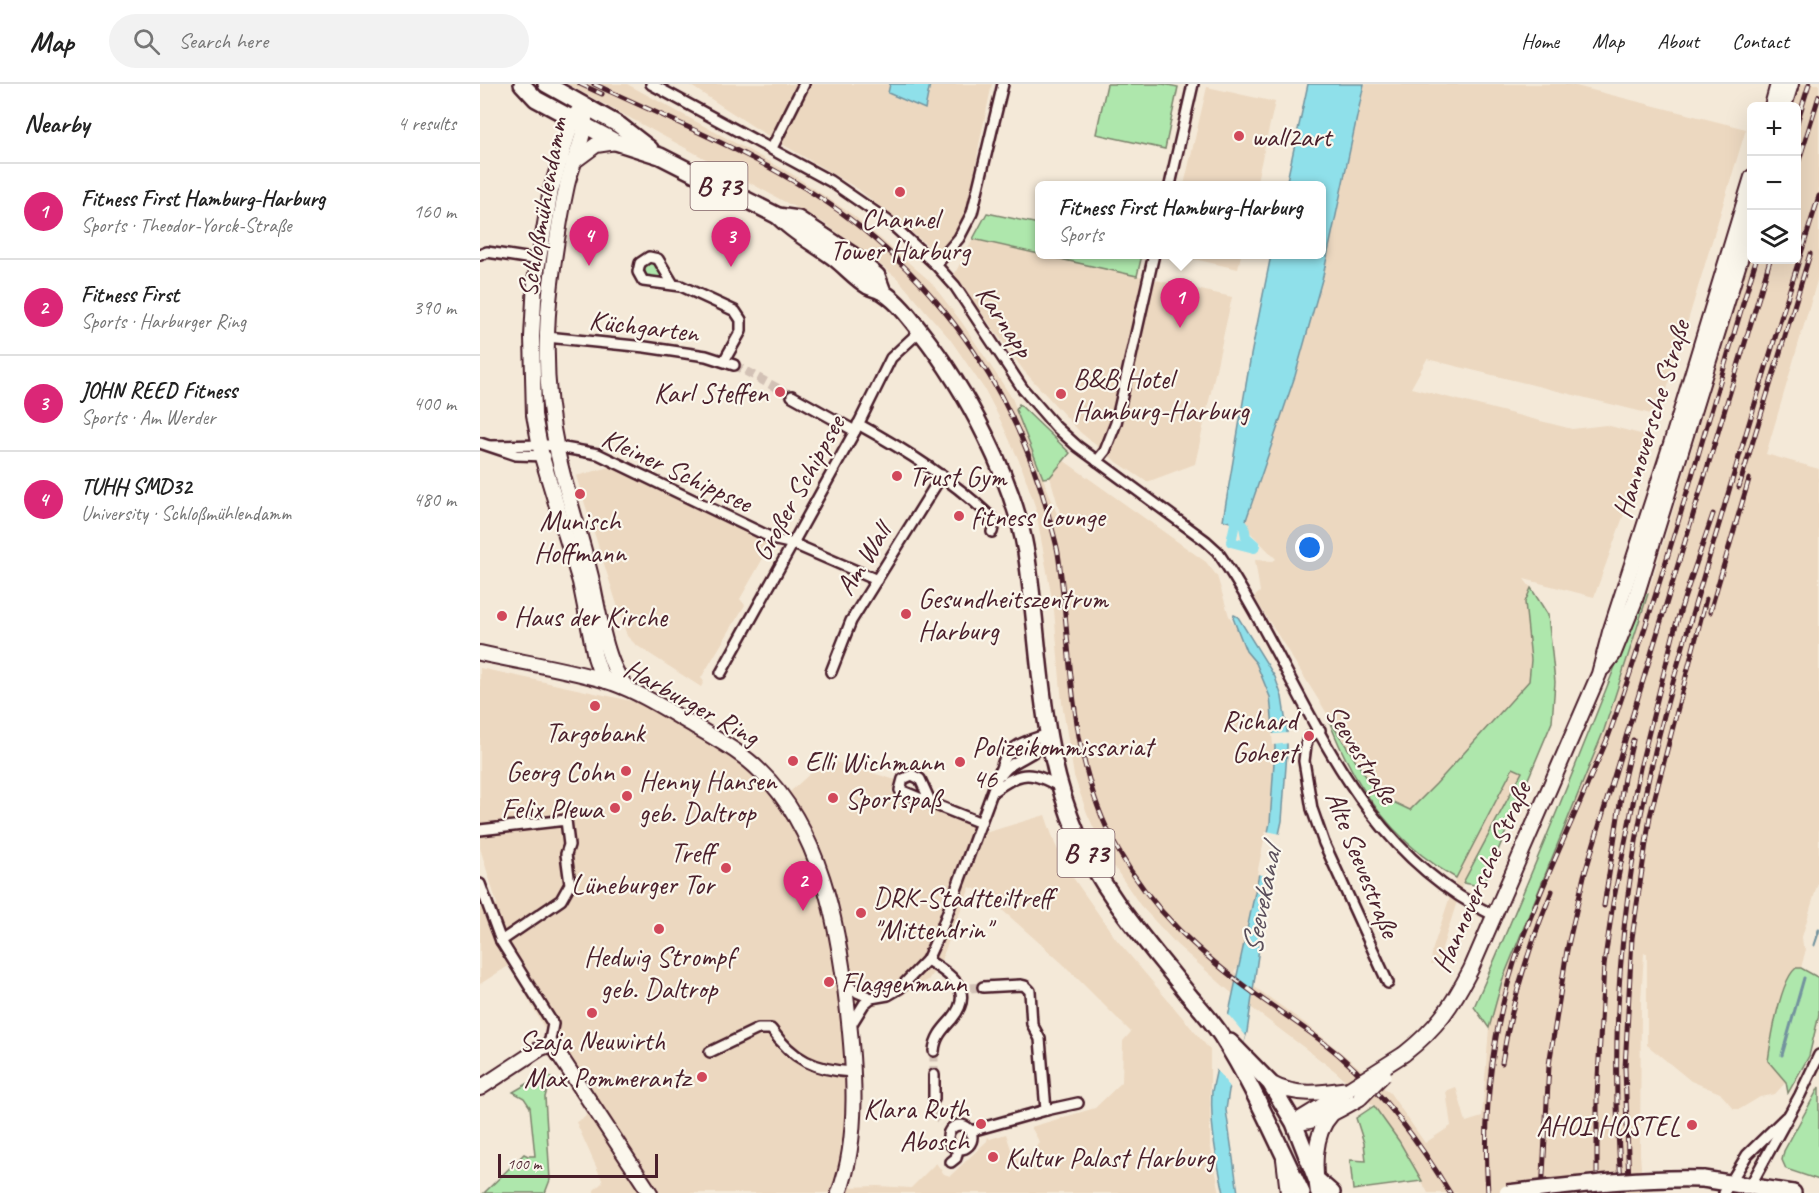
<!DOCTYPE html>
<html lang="en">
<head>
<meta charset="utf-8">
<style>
	:root { --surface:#fff; --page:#f2f2f2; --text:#222; --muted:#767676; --line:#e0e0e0; --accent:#db2777 }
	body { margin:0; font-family:Caveat,sans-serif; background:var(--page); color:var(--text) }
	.controls { position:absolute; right:18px; top:18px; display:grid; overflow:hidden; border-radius:9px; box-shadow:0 6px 24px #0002 }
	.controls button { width:54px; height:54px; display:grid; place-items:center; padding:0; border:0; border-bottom:2px solid var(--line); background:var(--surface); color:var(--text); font:30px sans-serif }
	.scale { position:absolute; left:18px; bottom:15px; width:160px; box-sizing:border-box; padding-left:6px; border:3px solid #4a1f2b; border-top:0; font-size:16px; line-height:21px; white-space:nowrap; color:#4a1f2b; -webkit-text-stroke:4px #fbf7ec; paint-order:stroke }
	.you { position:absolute; left:830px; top:464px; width:21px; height:21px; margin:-15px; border:4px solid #fff; border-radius:50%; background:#1a73e8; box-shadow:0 0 0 9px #1a73e833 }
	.badge { display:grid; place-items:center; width:39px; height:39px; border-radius:50%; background:var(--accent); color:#fff; font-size:20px; font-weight:700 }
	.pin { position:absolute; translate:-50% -50px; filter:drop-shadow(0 2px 3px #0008) }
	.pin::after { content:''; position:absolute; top:32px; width:21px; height:18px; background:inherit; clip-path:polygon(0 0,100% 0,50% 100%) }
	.popup { position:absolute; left:555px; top:97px; width:291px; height:78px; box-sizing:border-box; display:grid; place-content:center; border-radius:9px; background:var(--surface); filter:drop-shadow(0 2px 4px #0005); font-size:20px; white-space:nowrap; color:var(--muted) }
	.popup b { font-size:22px; color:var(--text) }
	.popup::after { content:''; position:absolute; left:50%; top:100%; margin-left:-12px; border:12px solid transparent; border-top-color:var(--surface) }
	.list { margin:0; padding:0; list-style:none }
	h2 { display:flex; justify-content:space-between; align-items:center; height:78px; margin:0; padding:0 24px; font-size:26px }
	h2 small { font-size:20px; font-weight:400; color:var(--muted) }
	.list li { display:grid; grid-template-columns:39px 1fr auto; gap:18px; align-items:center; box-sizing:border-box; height:96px; padding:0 24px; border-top:2px solid var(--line) }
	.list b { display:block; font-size:22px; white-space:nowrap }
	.list p { margin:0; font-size:20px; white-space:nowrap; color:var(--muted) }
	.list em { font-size:20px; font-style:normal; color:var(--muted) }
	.icon { flex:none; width:33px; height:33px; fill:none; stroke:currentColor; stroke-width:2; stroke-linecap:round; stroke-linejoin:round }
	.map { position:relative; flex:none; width:1339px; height:1109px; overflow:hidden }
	header { display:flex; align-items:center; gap:36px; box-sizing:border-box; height:84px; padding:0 30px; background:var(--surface); border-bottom:2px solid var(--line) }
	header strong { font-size:28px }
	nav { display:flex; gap:33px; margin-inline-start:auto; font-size:21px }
	.search { width:420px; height:54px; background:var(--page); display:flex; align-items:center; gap:15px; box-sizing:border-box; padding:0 21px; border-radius:33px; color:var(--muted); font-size:22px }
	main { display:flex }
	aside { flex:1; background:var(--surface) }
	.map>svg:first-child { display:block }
</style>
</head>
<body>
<header>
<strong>Map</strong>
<div class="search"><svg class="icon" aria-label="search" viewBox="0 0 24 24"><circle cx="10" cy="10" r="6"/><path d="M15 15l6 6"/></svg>Search here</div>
<nav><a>Home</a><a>Map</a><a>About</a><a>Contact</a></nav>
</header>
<main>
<aside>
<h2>Nearby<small>4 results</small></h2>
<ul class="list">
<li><span class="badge">1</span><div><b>Fitness First Hamburg-Harburg</b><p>Sports · Theodor-Yorck-Straße</p></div><em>160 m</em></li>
<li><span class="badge">2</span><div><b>Fitness First</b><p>Sports · Harburger Ring</p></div><em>390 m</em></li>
<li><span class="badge">3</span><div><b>JOHN REED Fitness</b><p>Sports · Am Werder</p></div><em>400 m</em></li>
<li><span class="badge">4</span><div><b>TUHH SMD32</b><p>University · Schloßmühlendamm</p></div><em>480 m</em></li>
</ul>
</aside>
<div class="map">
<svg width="1339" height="1109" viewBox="0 0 1339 1109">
	<rect width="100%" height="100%" fill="#f4e9d8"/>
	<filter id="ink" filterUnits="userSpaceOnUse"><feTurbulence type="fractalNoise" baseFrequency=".0167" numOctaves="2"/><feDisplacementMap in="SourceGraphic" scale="12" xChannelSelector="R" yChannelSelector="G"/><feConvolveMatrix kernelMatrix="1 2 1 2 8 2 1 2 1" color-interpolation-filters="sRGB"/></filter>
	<g filter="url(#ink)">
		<g fill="#ecd8c0" fill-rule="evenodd">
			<polygon points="87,0 147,0 312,90 373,131 450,197 483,240 532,314 577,430 580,428 570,393 583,376 726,478 737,492 749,532 757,544 766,567 776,579 790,613 795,663 790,739 766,853 759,882 754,888 826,940 910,1009 945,1059 971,1042 966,1007 976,1003 986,1038 1002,1033 1009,944 1022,897 1124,646 1168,510 1271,168 1272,176 1316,176 1316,22 1313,22 1320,0 1339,0 1339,190 1286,370 1339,385 1339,795 1322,853 1323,862 1326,865 1321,884 1319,884 1288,977 1306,998 1295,1010 1280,1013 1260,1025 1254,1025 1240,1009 1211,997 1167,961 1167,870 1164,869 1161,917 1160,1070 1163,1109 948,1109 919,1057 894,1022 855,987 748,906 697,861 660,821 625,769 607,729 594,692 582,619 574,526 555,422 541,381 518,331 505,306 470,255 417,194 383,167 344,139"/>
			<polygon points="208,0 512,0 499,61 491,114 482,136 472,152 457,169 378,105 277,45"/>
			<polygon points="884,0 1088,0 1266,45 1179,332 947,275 931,304 1092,345 1126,341 1172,353 1114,513 1044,495 1051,504 1045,518 1051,576 1049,597 956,700 930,726 898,711 774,513 780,508 775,476 793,477 796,475 764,442 815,292 843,192"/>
			<polygon points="727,3 795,18 776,101 704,101"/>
			<polygon points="493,155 752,213 715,380 667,398 634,376 600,348 544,287 474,191"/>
			<polygon points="696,171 761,171 758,185"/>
			<polygon points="134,382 264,445 290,462 260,515 265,521 221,594 224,597 221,603 156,561 147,552 96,392"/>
			<path d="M0 584 156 618 207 641 258 676 300 717 346 675 419 697 411 708 508 748 565 731 575 760 587 785 636 855 730 966V1060L740 1109H114V1106L123 1098 96 1038 105 1033 108 1025 30 881 0 900V825L17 820 0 764ZM490 803 502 808 582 879 651 948 643 957 642 998 615 1024 551 1043 560 1059 541 1078 532 1068 526 1050 510 1055 508 1053 507 1057 470 1092 464 1090 456 1079 431 1104 398 1102 367 1103 376 938 387 924 417 913 448 896 460 879Z"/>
			<polygon points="1033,683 1043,688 983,799 962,864 963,877 951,880 952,867 976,794"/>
		</g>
		<g fill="#aee7ac" stroke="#7c836c" stroke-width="1.5">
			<polygon points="627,0 683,0 698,3 685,65 616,50"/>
			<polygon points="507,129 559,140 559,170 493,155"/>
			<polygon points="562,171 662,171 657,192"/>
			<polygon points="170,178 178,181 183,195 173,194 166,191 164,183"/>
			<polygon points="539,320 590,369 570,393 563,394 536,326"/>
			<path d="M1051 504 1068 531 1075 598 1072 638 1006 795 995 801 983 799 1042 688 1033 684 976 794C913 759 873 701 848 634L898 711 930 726 956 700 1049 597 1051 576 1045 518Z"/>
			<path d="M1164 508 1168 510 1124 646 1022 897 1009 944 994 923C1054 786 1110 648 1164 508Z"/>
			<path d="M1316 884H1321L1339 894V931L1329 972 1308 1009 1306 998 1288 977C1291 956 1300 897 1316 884Z"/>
			<path d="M64 990C71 991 73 996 74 1003L67 1006 65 1013 70 1096 65 1109H4L44 1070 48 1072H55L50 1023 44 1014 33 1008Z"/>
			<polygon points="1339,1003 1339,1096 1306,1085 1302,1076 1304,1067"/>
			<polygon points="894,1022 919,1057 942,1097 873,1106 870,1076 886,1077 884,1059 876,1034"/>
		</g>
		<g fill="#8fe0ea" stroke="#73939e" stroke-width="1.5">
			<polygon points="410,0 450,0 445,25 408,9"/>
			<polygon points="828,0 884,0 843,192 815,292 764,442 743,436 771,271 791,171 841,170 841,101 806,101"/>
			<path d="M754 531 758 533 795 593 802 613 807 646V668L802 737 789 795 767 948 749 1006 746 1026 758 1109H744C736 1074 730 1042 732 1007L790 739 795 663 790 613 776 579 766 567 753 534Z"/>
		</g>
		<g fill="#f4e9d8">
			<polygon points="809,649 810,659 793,661 792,650"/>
			<polygon points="786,747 801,750 793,793 777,790"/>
			<polygon points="746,928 766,952 752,1006 735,984"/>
		</g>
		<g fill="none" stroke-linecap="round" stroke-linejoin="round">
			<g stroke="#73939e" stroke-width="3">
				<polyline points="1334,861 1339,846"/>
				<polyline points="1302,971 1324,894"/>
			</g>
			<polyline stroke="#8fe0ea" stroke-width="10" points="756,433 764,442 766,453 775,461 774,464 751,458 758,426"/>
			<g stroke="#d2c1b5" stroke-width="9" stroke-dasharray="9 4.5" stroke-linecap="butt">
				<polyline points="254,281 312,312"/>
				<polyline points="491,904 503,903"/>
				<polyline points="454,991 454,967"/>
				<polyline points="454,1015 454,1028 463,1039"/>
			</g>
			<g stroke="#4a1f2b" stroke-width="14">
				<g id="street">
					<path d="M171 0 350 97 408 137 456 181 475 202 543 305 576 343 597 362 726 457 737 467C825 595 862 758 1013 831"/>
					<polyline points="292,64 324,0"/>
					<polyline points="690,101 713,0"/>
					<polyline points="0,171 7,168 59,176"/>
					<polyline points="456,181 479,154 492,129 523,0"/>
					<polyline points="193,200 178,175 169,173 160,179 158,188 163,197 201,202 255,227 261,236 261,247 244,277"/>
					<polyline points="67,253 165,263 226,272 254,281"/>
					<polyline points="312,312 375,347"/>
					<path d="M378 340C427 367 471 395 511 433L514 440 512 448"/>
					<polyline points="0,359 36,371 66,372"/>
					<polyline points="11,362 67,361 118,370 296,456 314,460 397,496"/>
					<polyline points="617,377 625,367 636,339 674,170"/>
					<polyline points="351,588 371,537 462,391"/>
					<polyline points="241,589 375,347 411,274 440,247"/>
					<polyline points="840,646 828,654 826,661 824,677 832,725 844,759 908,899"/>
					<path d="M522 690C534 672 561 673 568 650"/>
					<polygon points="432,691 440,695 451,719 420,706 423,695"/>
					<path d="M515 706C543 685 551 688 581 703"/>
					<polyline points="451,719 501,739"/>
					<polyline points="0,746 86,736 89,761 86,770 90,800 81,816 21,857"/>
					<polyline points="0,800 21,857 73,940 69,961"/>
					<path d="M447 876C470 890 496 906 472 935 463 945 455 953 454 967"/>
					<polyline points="364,898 377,908 391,914"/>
					<polyline points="503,903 541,901 545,902 550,907 552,940 560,955 566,1026"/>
					<path d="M371 941 384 920 391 914 408 911 420 904 447 876 463 841 524 676C533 659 551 656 568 650"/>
					<path d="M230 968 278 945H291C313 976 335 986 372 988"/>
					<polyline points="454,1015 454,991"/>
					<circle cx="480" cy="1053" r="12"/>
					<polyline points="491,1047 566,1026 598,1019"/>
					<polyline points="471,1078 476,1074 478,1065"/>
					<polyline points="1269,1104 1320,1011 1339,971"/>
					<polyline points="1244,1109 1267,1071 1306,1033"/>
				</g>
			</g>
			<g stroke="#4a1f2b" stroke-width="18">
				<g id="secondary">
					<path d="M105 22C108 48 93 76 87 101 80 133 75 166 71 199 64 255 66 316 78 371 87 412 101 452 111 493 118 523 126 584 147 603"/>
					<polyline points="1292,22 1298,0"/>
					<polyline points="1304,22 1311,0"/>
					<polyline points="99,26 93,35 71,106 55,197 52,253 54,331 62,373 100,498 115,573 120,588 126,597"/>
					<polyline points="93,78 116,61 136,58"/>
					<path d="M0 569C44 579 90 585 133 599 161 609 187 626 213 641 236 655 261 668 280 687 340 745 358 840 367 920 374 979 380 1054 359 1109"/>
					<polyline points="1123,584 1133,571 1154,519 1272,137"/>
					<path d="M924 970C957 944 972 922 991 885L1119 590 1130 548 1191 360 1272 93"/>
					<path d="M790 999C815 1013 842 1009 869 1005"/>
					<polyline points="0,1004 61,964 69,961 74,963 170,1109"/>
					<path d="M814 1039C840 1038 858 1027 880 1014"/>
					<polyline points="814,1039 863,1009"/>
					<polyline points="804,1075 808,1109"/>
					<path d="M838 1109C834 1085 833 1050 851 1031"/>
				</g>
			</g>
			<g stroke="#4a1f2b" stroke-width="20">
				<g id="primary">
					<polyline points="42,0 56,15 136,58 180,72 298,132 318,135 371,170 397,192 403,208"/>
					<polyline points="66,0 139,41 170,65"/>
					<path d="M298 132C314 149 334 159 353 173 365 182 376 195 388 202 394 205 400 206 404 209 418 218 430 234 440 247 486 305 533 394 546 468 561 562 558 661 597 750 623 810 668 859 708 910 719 923 731 936 741 951 773 1001 796 1056 822 1109"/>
					<polyline points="750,958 790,999 814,1039 836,1095 852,1109"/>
					<polyline points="1223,1095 1313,1109"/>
				</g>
			</g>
			<use href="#street" stroke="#fbf7ec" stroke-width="9"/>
			<use href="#secondary" stroke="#fbf7ec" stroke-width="14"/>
			<use href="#primary" stroke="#fbf7ec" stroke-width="15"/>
			<g stroke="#4a1f2b" stroke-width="5">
				<g id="rail">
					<polyline points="100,0 122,10"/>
					<path d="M114 0C201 41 294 77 370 135 467 210 538 315 569 433 572 445 576 457 578 469 593 568 586 675 638 766 672 826 719 869 775 910 803 930 832 948 859 971 905 1011 939 1058 970 1109"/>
					<polyline points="1316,42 1329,0"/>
					<polyline points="1316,86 1339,12"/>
					<polyline points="1259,403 1330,170"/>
					<polyline points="1230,528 1269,395"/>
					<polyline points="1124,822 1144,694 1153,656"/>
					<path d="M1022 979C1031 919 1049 863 1072 807"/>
					<polyline points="1149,1100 1145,984 1152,854 1170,732 1226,515"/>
					<path d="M1008 1109C1002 1023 1013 934 1043 853 1062 802 1085 753 1106 704 1114 684 1124 665 1131 645 1185 491 1229 332 1276 176"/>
					<polyline points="1062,1109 1069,981 1087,866 1104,792 1290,176"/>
					<polyline points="1117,1109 1117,1013 1124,881 1133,819 1160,684 1195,544 1204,515 1233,430"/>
					<path d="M1142 1109C1131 983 1137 854 1161 730 1181 631 1211 534 1240 437 1272 328 1305 220 1339 112"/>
				</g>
			</g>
			<use href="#rail" stroke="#fbf7ec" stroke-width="3" stroke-dasharray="9" stroke-linecap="butt"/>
			<g stroke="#4a1f2b" stroke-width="18" stroke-linecap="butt">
				<g id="secondary-bridge">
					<polyline points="869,1005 924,970"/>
					<polyline points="880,1014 904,990"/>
				</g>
			</g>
			<g stroke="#4a1f2b" stroke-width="20" stroke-linecap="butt">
				<path id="primary-bridge" d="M1027 1109C1092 1102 1157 1093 1223 1095"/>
			</g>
			<use href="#secondary-bridge" stroke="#fbf7ec" stroke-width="14"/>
			<use href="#primary-bridge" stroke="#fbf7ec" stroke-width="15"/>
		</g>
	</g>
	<g fill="#d1495b" stroke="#fbf7ec" stroke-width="2">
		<circle cx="759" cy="52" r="6"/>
		<circle cx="420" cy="108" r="6"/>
		<circle cx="300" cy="308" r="6"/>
		<circle cx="581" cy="310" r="6"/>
		<circle cx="417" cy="392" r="6"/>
		<circle cx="100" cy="410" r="6"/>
		<circle cx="479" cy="432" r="6"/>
		<circle cx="426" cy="530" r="6"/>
		<circle cx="22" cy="532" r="6"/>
		<circle cx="115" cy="622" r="6"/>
		<circle cx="829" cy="652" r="6"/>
		<circle cx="313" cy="677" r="6"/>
		<circle cx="480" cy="678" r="6"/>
		<circle cx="146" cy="687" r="6"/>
		<circle cx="147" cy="712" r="6"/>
		<circle cx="353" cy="714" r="6"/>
		<circle cx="135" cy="724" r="6"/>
		<circle cx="246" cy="784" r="6"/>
		<circle cx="381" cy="829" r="6"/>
		<circle cx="179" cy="845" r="6"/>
		<circle cx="349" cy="898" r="6"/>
		<circle cx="112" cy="929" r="6"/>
		<circle cx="222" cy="993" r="6"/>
		<circle cx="501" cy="1040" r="6"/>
		<circle cx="1212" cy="1041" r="6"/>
		<circle cx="513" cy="1073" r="6"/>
	</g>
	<g text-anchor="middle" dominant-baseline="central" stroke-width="4.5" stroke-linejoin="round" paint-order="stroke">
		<g fill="#fbf7ec" stroke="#7f6065" stroke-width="1.5">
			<rect x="210.5" y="78" width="57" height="48" rx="4.5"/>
			<rect x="577.5" y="745" width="57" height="48" rx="4.5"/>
		</g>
		<g font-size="27" font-weight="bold" fill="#4a1f2b">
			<text x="239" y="102">B 73</text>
			<text x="606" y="769">B 73</text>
		</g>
		<g font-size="28" fill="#4a1f2b" stroke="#fbf7ec" text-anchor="start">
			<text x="771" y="52">wall2art</text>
			<text x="420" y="134" text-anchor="middle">Channel<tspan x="420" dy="32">Tower Harburg</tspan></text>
			<text x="593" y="294">B&amp;B Hotel<tspan x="593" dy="32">Hamburg-Harburg</tspan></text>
			<text x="288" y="308" text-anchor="end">Karl Steffen</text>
			<text x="429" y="392">Trust Gym</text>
			<text x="491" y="432">fitness Lounge</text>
			<text x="100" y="436" text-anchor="middle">Munisch<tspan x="100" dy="32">Hoffmann</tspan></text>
			<text x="438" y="514">Gesundheitszentrum<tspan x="438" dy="32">Harburg</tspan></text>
			<text x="34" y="532">Haus der Kirche</text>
			<text x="817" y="636" text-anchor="end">Richard<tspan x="817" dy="32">Gohert</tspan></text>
			<text x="115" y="648" text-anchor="middle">Targobank</text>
			<text x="492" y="662">Polizeikommissariat<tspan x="492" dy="32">46</tspan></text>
			<text x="325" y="677">Elli Wichmann</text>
			<text x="134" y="687" text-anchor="end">Georg Cohn</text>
			<text x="159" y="696">Henny Hansen<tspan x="159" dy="32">geb. Daltrop</tspan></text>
			<text x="365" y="714">Sportspaß</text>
			<text x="123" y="724" text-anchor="end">Felix Plewa</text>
			<text x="234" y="768" text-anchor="end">Treff<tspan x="234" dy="32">Lüneburger Tor</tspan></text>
			<text x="393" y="813">DRK-Stadtteiltreff<tspan x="393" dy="32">"Mittendrin"</tspan></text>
			<text x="179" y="872" text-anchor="middle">Hedwig Strompf<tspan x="179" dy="32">geb. Daltrop</tspan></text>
			<text x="361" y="898">Flaggenmann</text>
			<text x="112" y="956" text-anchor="middle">Szaja Neuwirth</text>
			<text x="210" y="993" text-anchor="end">Max Pommerantz</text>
			<text x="489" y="1024" text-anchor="end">Klara Ruth<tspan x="489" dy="32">Abosch</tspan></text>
			<text x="1200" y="1041" text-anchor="end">AHOI HOSTEL</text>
			<text x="525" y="1073">Kultur Palast Harburg</text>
		</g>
		<g font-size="28" fill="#4a1f2b" stroke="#fbf7ec">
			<text transform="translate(62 123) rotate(-80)">Schloßmühlendamm</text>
			<text transform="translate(525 237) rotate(56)">Karnapp</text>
			<text transform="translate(164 242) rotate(7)">Küchgarten</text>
			<text transform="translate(1171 335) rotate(-73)">Hannoversche Straße</text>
			<text transform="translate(197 386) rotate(25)">Kleiner Schippsee</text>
			<text transform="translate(318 404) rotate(-61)">Großer Schippsee</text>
			<text transform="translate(383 475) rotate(-58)">Am Wall</text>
			<text transform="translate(212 618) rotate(29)">Harburger Ring</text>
			<text transform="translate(882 670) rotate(58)">Seevestraße</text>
			<text transform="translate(883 780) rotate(68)">Alte Seevestraße</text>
			<text transform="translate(1001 793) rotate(-66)">Hannoversche Straße</text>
		</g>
		<g font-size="30" font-style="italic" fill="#5b4f5b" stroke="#fbf7ec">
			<text transform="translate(781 817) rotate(-79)">Seevekanal</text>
		</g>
	</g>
</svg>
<div class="controls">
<button>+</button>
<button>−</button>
<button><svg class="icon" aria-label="layers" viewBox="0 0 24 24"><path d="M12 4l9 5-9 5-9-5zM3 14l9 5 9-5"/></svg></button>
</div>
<div class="scale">100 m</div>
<div class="you"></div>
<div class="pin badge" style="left:700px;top:244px">1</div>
<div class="popup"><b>Fitness First Hamburg-Harburg</b>Sports</div>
<div class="pin badge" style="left:323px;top:827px">2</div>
<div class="pin badge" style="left:251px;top:183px">3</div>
<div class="pin badge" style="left:109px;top:182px">4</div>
</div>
</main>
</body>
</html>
